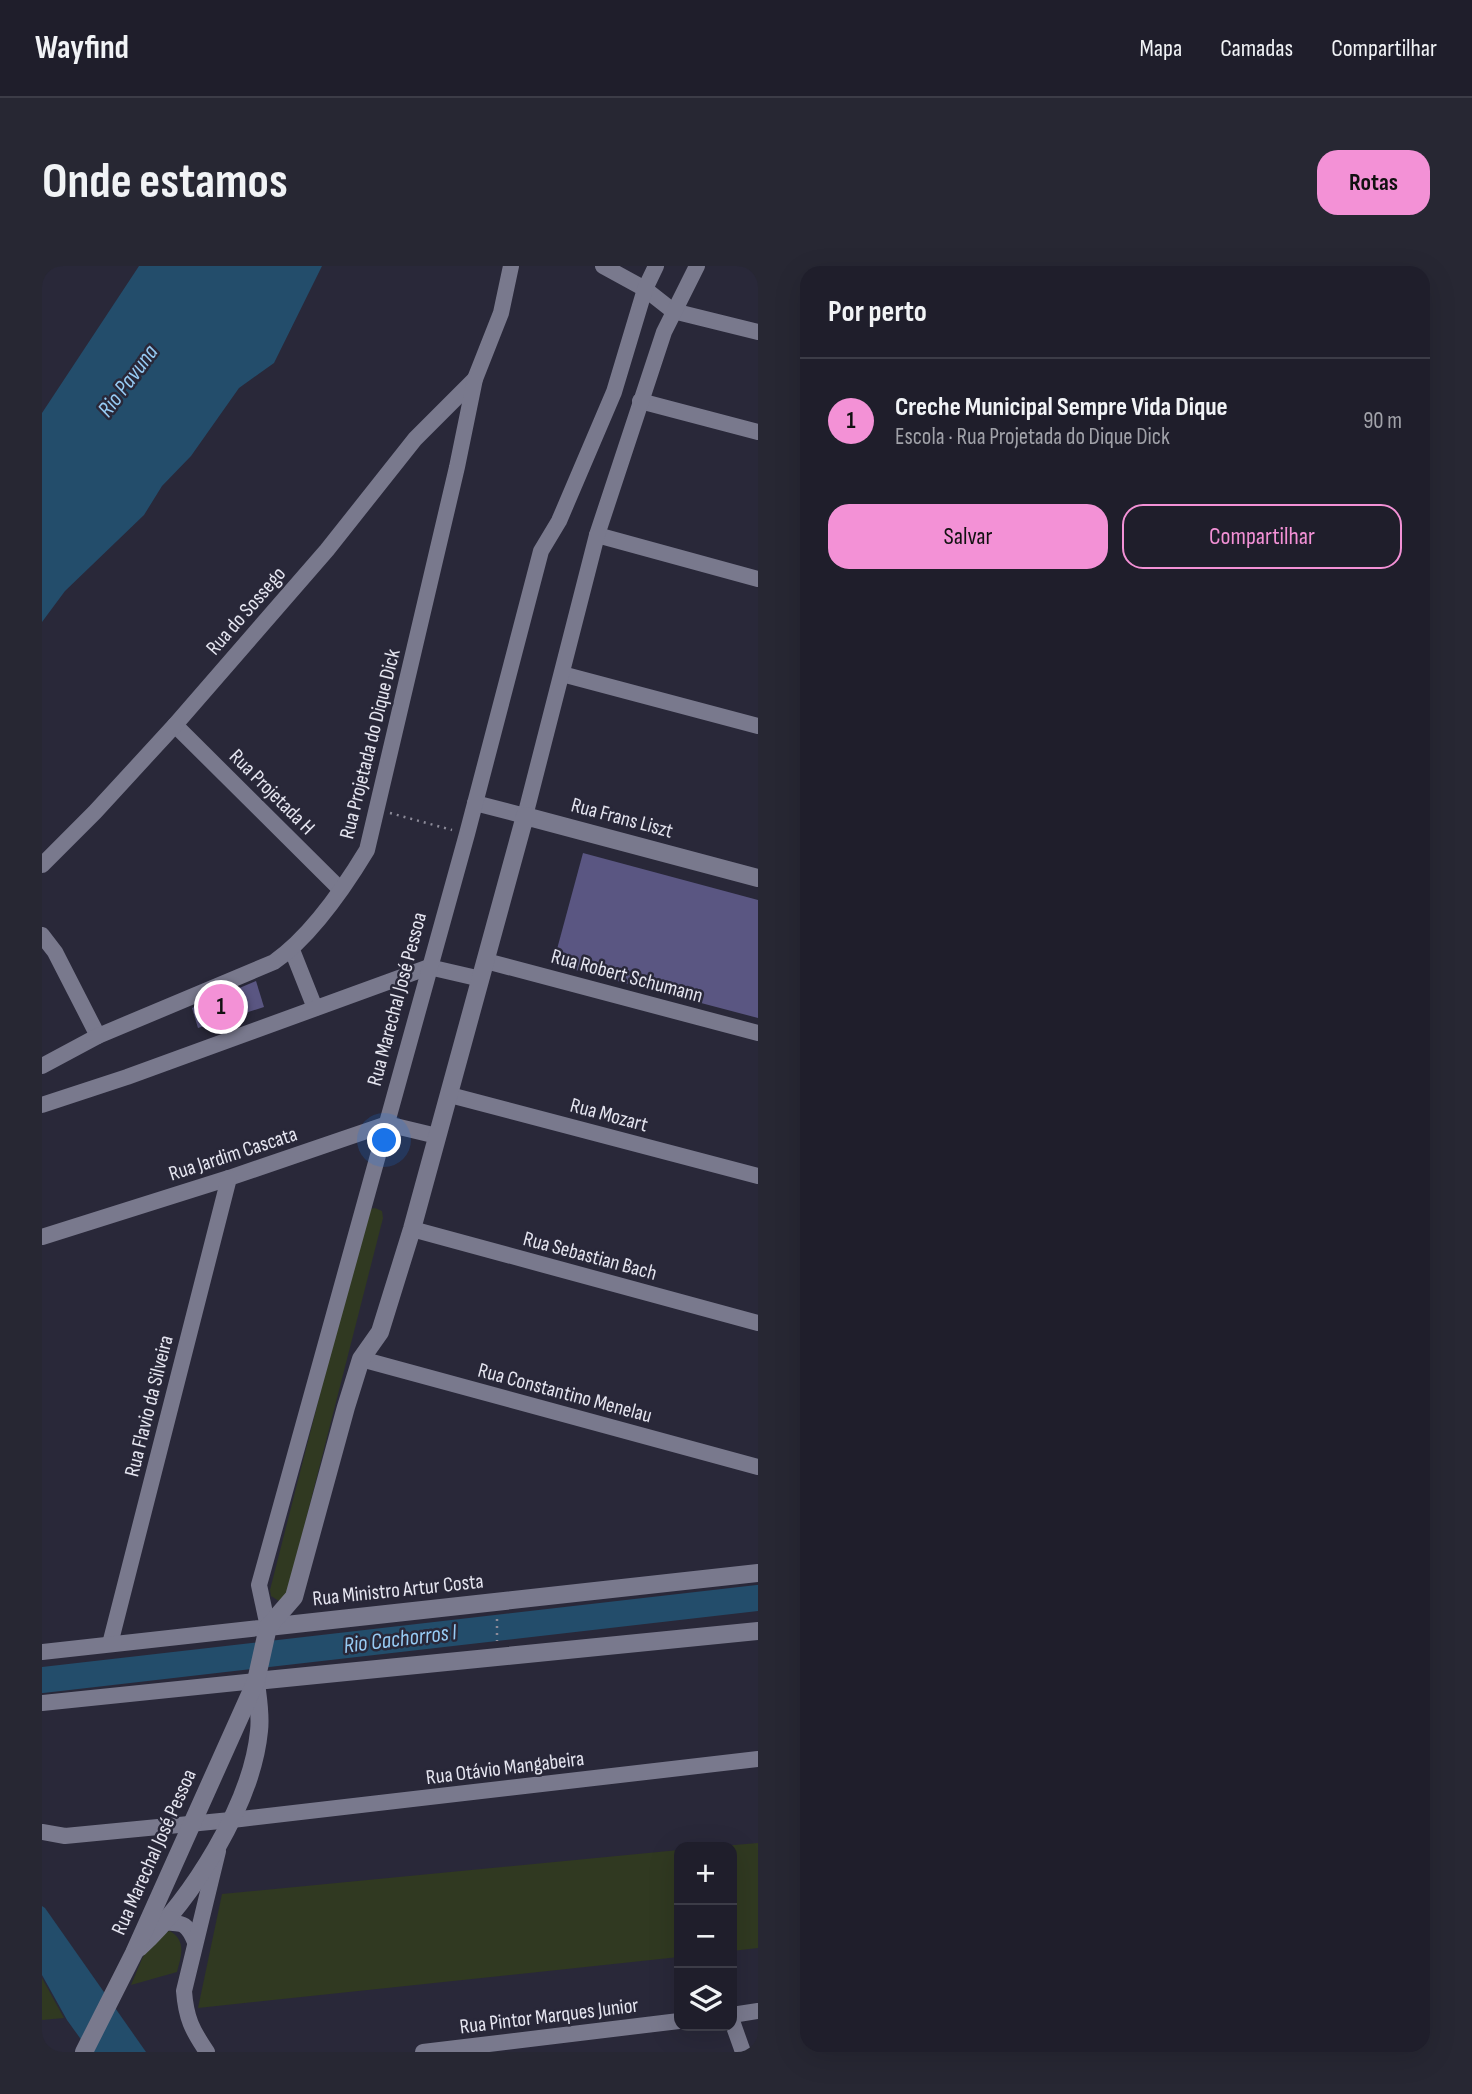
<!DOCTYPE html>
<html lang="pt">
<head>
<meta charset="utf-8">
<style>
	:root { --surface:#1f1e2b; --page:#272733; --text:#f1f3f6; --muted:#a1a2a9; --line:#3c3c47; --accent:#f391d6 }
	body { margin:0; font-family:"Sofia Sans Condensed",sans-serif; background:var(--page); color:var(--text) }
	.controls { position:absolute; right:21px; bottom:21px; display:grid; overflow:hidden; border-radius:14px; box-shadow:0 7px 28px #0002 }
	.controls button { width:63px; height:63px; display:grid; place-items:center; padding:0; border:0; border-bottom:2px solid var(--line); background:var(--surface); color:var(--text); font:35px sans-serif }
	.you { position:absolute; left:343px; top:875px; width:24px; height:24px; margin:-18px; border:5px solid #fff; border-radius:50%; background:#1a73e8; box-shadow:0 0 0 10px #1a73e833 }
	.badge { display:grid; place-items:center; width:46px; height:46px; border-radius:50%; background:var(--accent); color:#111; font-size:23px; font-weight:700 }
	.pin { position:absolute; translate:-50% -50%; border:4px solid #fff; box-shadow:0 2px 7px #0006 }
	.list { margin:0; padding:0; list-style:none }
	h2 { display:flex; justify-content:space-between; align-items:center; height:91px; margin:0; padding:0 28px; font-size:30px }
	h2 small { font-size:23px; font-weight:400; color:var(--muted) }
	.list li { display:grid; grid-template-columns:46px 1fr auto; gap:21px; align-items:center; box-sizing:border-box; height:126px; padding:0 28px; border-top:2px solid var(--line) }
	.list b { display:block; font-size:26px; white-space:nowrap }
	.list p { margin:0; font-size:23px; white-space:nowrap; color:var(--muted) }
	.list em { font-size:23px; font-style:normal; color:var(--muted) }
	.actions { display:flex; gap:14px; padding:21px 28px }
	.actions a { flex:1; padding:16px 0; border:2px solid var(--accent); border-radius:21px; text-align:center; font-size:24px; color:var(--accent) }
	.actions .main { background:var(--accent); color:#111 }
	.icon { flex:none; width:38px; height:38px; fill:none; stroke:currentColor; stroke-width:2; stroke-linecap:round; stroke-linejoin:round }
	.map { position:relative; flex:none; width:716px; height:1786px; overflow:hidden; border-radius:21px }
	header { display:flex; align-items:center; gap:42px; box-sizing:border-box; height:98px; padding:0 35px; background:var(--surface); border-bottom:2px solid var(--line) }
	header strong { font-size:33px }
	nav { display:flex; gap:38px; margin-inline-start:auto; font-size:24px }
	.intro { display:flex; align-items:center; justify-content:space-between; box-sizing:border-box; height:168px; padding:0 42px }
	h1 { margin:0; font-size:49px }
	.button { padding:18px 32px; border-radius:21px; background:var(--accent); color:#111; font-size:24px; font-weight:700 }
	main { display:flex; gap:42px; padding:0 42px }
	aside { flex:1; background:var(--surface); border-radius:21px; box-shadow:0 7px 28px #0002 }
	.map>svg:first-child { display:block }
</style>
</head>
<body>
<header>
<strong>Wayfind</strong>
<nav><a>Mapa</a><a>Camadas</a><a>Compartilhar</a></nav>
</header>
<div class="intro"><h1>Onde estamos</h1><a class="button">Rotas</a></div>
<main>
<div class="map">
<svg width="716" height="1786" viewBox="0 0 716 1786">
	<rect width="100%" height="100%" fill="#292839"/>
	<g fill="#303921">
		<polygon points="333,942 340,945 341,952 245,1328 242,1333 237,1335 229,1330 228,1324 324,948 328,943"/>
		<polygon points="716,1577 716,1682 690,1685 690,1581 669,1581"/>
		<polygon points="637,1584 637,1691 156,1742 180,1628"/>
		<path d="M128 1665C145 1675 139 1691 135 1706L89 1719C98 1700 106 1668 128 1665Z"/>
		<polygon points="0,1712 22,1752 0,1754"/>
	</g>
	<g fill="#234d6b">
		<polygon points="97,0 280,0 232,97 197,122 149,190 120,220 102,249 23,325 0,356 0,147"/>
		<polygon points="0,1640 3,1642 104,1786 48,1786 25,1754 0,1709"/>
	</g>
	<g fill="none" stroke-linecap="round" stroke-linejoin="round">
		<polyline stroke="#234d6b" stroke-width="26" points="0,1414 716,1332"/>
	</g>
	<g fill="#5a5682">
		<polygon points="541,587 716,634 716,752 511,698"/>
		<polygon points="214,715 222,741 156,762 150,742"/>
	</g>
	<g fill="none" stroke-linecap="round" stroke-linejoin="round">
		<g stroke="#8c8b99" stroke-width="2.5" stroke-dasharray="2 5" stroke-linecap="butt">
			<polyline points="348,547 410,564"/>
			<polyline points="455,1353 455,1375"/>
		</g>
		<g stroke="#79798d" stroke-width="16">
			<polyline points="561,0 603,23 631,45 716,66"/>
			<polyline points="598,135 716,166"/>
			<polyline points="555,269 716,313"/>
			<polyline points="520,408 716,460"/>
			<polyline points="133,459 298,623"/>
			<polyline points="433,537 483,550 555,269 622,66 655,0"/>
			<polyline points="0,599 53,546 133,459 285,284 373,173 433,113"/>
			<polyline points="0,669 13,686 56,770"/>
			<polyline points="250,684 273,742"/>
			<polyline points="444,695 716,767"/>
			<path d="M0 800 56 770 232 696C268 671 302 622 325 584L415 201 433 113 459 47 469 0"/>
			<polyline points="408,829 716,910"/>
			<polyline points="0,839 85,811 387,701 439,713"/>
			<polyline points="370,963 716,1057"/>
			<polyline points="0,971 187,912 345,858 395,870"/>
			<polyline points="319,1093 716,1201"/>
			<polyline points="68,1378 187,912"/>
			<polyline points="0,1386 226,1361 217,1319 425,568 499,285 517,255 572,126 603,23 614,0"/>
			<polyline points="0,1437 214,1415"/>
			<polyline points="0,1566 23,1570 199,1553 716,1493"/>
			<path d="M114 1653C133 1663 141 1647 153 1676"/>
			<polyline points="690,1749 716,1745"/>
			<polyline points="690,1755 701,1786"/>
			<path d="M165 1786C150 1764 144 1752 142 1725L176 1585"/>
			<polyline points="381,1786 637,1755"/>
		</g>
		<g stroke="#79798d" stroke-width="18">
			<polyline points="226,1361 716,1307"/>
			<polyline points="214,1415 716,1365"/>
			<path d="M97 1682C150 1633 210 1538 217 1465 219 1449 216 1433 214 1417"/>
			<polyline points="42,1786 92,1687 214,1415 226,1361 252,1331 304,1141 319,1093 338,1066 370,963 483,550 716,612"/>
		</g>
	</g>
	<g text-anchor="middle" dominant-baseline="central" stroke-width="5" stroke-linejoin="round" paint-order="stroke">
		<g font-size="21" fill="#e5e5f0" stroke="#292839">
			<text transform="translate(204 345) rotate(-49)">Rua do Sossego</text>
			<text transform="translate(328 478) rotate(-76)">Rua Projetada do Dique Dick</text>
			<text transform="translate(230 526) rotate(45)">Rua Projetada H</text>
			<text transform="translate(580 552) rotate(15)">Rua Frans Liszt</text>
			<text transform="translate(585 710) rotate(15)">Rua Robert Schumann</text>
			<text transform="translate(355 733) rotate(-75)">Rua Marechal José Pessoa</text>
			<text transform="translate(567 849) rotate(15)">Rua Mozart</text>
			<text transform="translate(191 888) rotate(-18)">Rua Jardim Cascata</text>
			<text transform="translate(548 990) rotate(15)">Rua Sebastian Bach</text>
			<text transform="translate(523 1127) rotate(15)">Rua Constantino Menelau</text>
			<text transform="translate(107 1140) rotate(-76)">Rua Flavio da Silveira</text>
			<text transform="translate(356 1324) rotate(-6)">Rua Ministro Artur Costa</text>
			<text transform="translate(463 1502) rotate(-7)">Rua Otávio Mangabeira</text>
			<text transform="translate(112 1586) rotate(-66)">Rua Marechal José Pessoa</text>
			<text transform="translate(507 1750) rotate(-7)">Rua Pintor Marques Junior</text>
		</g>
		<g font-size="23" font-style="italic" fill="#97cbf4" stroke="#292839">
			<text transform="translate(86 115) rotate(-53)">Rio Pavuna</text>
			<text transform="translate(358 1373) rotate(-7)">Rio Cachorros I</text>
		</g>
	</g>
</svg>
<div class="controls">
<button>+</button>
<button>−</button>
<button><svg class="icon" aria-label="layers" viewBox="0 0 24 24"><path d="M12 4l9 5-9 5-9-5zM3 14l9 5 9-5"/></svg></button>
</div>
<div class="you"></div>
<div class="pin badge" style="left:179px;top:741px">1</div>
</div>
<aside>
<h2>Por perto<small></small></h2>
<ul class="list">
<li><span class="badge">1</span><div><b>Creche Municipal Sempre Vida Dique</b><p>Escola · Rua Projetada do Dique Dick</p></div><em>90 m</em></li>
</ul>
<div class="actions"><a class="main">Salvar</a><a>Compartilhar</a></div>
</aside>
</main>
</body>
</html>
